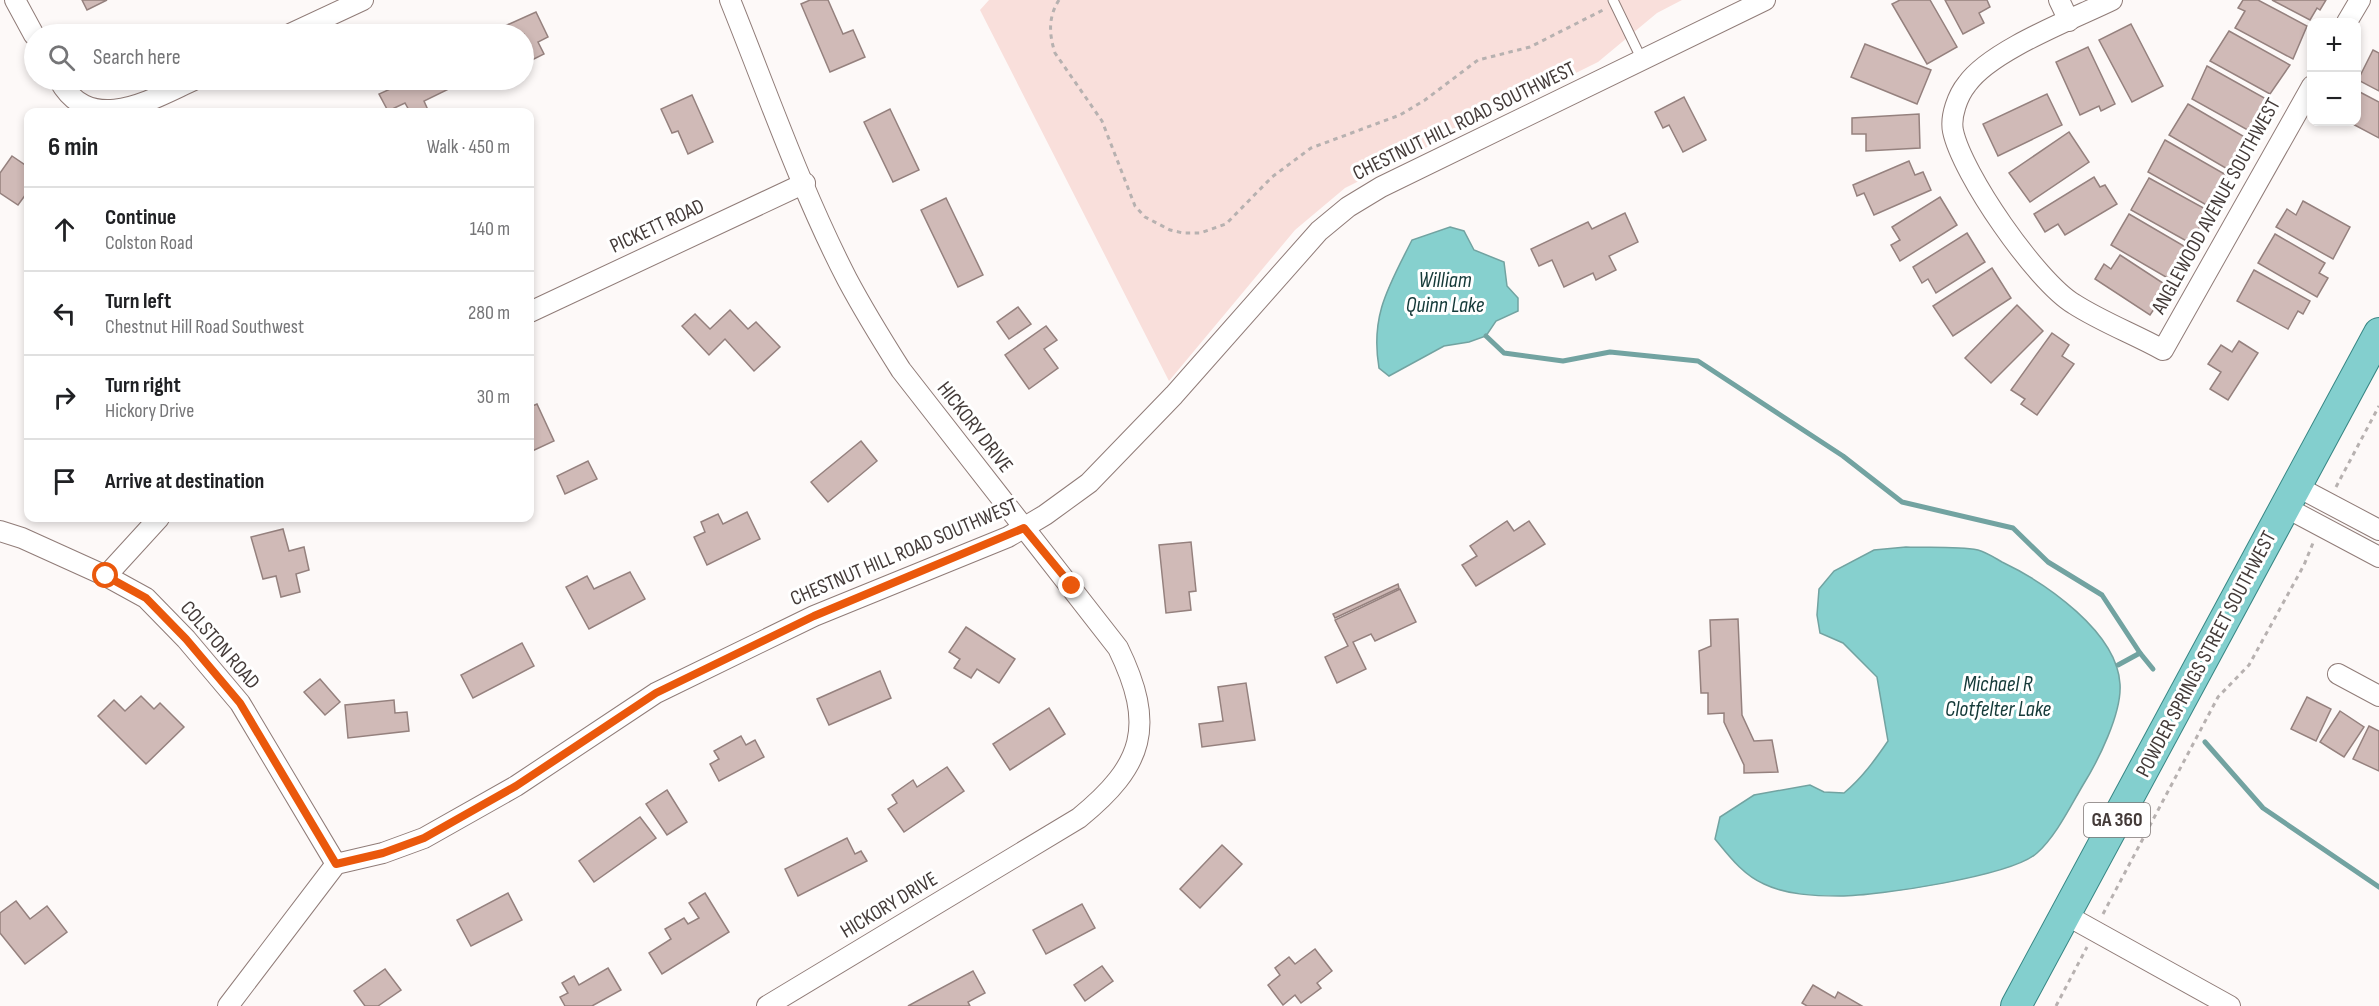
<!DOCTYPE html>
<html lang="en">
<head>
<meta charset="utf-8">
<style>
	:root { --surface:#fff; --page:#f6f6f6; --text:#202124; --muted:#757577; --line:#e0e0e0 }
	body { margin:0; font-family:"Sofia Sans Condensed",sans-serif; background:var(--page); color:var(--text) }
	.controls { position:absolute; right:18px; top:18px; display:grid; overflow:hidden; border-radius:12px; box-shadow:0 3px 9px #0003 }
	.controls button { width:54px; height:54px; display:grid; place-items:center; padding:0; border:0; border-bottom:2px solid var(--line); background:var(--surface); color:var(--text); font:30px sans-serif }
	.stop { position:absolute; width:18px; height:18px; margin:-14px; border:4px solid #ea580c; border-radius:50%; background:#fff }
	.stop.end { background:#ea580c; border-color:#fff; box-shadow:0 2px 6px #0008 }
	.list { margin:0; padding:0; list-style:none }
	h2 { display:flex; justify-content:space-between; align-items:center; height:78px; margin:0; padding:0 24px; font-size:26px }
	h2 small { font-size:20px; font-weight:400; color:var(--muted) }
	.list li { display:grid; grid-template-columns:39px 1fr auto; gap:18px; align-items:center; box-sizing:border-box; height:84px; padding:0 24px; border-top:2px solid var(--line) }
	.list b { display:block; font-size:22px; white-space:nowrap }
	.list p { margin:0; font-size:20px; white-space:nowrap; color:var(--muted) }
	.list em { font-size:20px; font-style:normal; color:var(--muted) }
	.icon { flex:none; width:33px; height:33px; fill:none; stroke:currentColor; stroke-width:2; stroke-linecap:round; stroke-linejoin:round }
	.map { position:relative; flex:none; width:2379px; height:1006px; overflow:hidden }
	.search { position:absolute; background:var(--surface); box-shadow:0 3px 9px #0003; left:24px; top:24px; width:510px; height:66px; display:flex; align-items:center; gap:15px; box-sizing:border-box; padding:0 21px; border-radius:33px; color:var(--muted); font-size:22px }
	.panel { position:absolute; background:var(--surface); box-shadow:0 3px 9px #0003; left:24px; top:108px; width:510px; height:414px; border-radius:12px }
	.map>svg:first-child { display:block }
</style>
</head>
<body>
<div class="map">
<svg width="2379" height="1006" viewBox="0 0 2379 1006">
	<rect width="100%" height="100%" fill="#fdf9f8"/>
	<polygon fill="#f9dfdb" points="989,0 1682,0 1657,13 1598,62 1345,188 1295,230 1169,381 980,10"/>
	<g fill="#86d0ce" stroke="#72a3a1" stroke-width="1.5">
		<path d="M1450 227 1464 231 1474 250 1504 262 1507 286 1518 298V311L1496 321 1486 336 1469 342 1444 346 1389 376 1379 368C1370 315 1389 286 1412 240Z"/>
		<path d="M1906 547C1929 548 1956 546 1978 550 1986 552 1995 558 2002 562 2046 583 2117 632 2120 684 2122 713 2098 761 2083 785 2070 807 2056 836 2037 853 2012 876 1877 896 1840 896 1815 896 1787 895 1764 884 1743 875 1729 856 1715 839L1720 817 1754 795 1810 785 1824 792 1844 793C1862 778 1875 760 1888 741L1877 677 1843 643 1820 633 1817 615 1819 589 1834 571 1874 550Z"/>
	</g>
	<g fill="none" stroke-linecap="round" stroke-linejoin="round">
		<g stroke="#72a3a1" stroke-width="5">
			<polyline points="1486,336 1504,353 1563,361 1610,352 1698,361 1843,456 1902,502 2013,528 2048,562 2102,595 2140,653"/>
			<polyline points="2118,665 2140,653 2153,669"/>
			<polyline points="2205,742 2263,808 2379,887"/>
		</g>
	</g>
	<g fill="#d0bab7" stroke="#95817e" stroke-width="1.5">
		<polygon points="82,0 107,0 87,10"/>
		<polygon points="810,0 828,0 843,34 853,30 865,57 830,72 801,4"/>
		<polygon points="1900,0 1930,0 1957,47 1927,64 1892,4"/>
		<polygon points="1945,0 1987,0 1990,7 1979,13 1984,23 1963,34"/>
		<polygon points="2243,0 2258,0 2307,26 2293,59 2235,28 2245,11 2238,8"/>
		<polygon points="2272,0 2326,0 2320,10 2317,8 2310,20"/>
		<polygon points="536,12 548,37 538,42 544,54 524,64 524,34 487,34"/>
		<polygon points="2131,24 2163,86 2132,102 2099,40"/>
		<polygon points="2229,31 2290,65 2270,94 2210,61"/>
		<polygon points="1865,44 1931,70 1917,104 1851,77"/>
		<polygon points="2088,47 2115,104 2101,111 2099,106 2080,115 2056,62"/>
		<polygon points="2373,50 2379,53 2379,91 2358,80"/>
		<polygon points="2207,66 2268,100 2253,133 2192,99"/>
		<polygon points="410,80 457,80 459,84 424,101 428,110 422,112 410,112 405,103 388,111 379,94"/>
		<polygon points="2356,90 2379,102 2379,138 2349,122 2356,122"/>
		<polygon points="2047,94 2062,125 1998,156 1983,124"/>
		<polygon points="692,95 713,142 688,154 678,131 672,133 661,109"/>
		<polygon points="1684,97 1706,140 1683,152 1669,125 1663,128 1655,112"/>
		<polygon points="2188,104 2248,139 2229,170 2169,135"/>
		<polygon points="890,109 919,170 893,182 864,122"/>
		<polygon points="1919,114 1920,148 1866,151 1866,134 1852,134 1852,118"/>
		<polygon points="2069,132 2089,162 2030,202 2009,173"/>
		<polygon points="2165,140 2228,176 2210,207 2148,172"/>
		<polygon points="12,156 28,167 28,195 26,194 18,205 0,193 0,173"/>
		<polygon points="1909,161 1915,175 1923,172 1931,190 1874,215 1864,193 1857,196 1853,185"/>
		<polygon points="2094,177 2100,187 2105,185 2117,204 2065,235 2058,224 2045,232 2034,214"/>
		<polygon points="2149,178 2209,211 2190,243 2131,210"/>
		<polygon points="1940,197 1957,225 1900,261 1891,245 1900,240 1892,227"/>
		<polygon points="946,198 983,275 958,287 921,210"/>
		<polygon points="2303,201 2350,227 2333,259 2276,227 2287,209 2296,215"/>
		<polygon points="1625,213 1638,242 1609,256 1616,270 1596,280 1593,273 1564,287 1552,260 1539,266 1531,249 1588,222 1592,229"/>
		<polygon points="2129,214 2189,249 2171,280 2111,245"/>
		<polygon points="1967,233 1985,262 1936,293 1928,279 1922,283 1913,267"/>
		<polygon points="2275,234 2325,263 2319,273 2328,278 2317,297 2258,263"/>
		<polygon points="2120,255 2169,287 2150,315 2095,279 2104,264 2111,269"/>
		<polygon points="1992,268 2011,298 1953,336 1933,306"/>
		<polygon points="2254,270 2310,301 2303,314 2298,311 2288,329 2237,301"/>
		<polygon points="2017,305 2043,331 1991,383 1965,358"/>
		<polygon points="1018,307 1031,324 1009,339 997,322"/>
		<polygon points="730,310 748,329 756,322 780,347 754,371 725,339 709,355 682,326 695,314 710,329"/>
		<polygon points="1046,326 1057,340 1044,349 1058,368 1029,389 1005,355"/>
		<polygon points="2052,333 2069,345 2062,356 2074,364 2037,415 2021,404 2025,399 2011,390"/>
		<polygon points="2239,341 2258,353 2228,400 2210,389 2221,372 2208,364 2221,345 2232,352"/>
		<polygon points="537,404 554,441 530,452 530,407"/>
		<polygon points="861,441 877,461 828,502 811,482"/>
		<polygon points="588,461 597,479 565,494 557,476"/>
		<polygon points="747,512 760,539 707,565 694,537 705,532 701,522 718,514 723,524"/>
		<polygon points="1507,521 1514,531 1529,521 1545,544 1476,586 1462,565 1477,556 1470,546"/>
		<polygon points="283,529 289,551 304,547 309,570 296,574 300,592 281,597 276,576 263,579 251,537"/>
		<polygon points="1191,542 1196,591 1189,592 1191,610 1166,613 1159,545"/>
		<polygon points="630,572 645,599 589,629 566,587 587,576 594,589"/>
		<polygon points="1398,584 1399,588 1335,618 1333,614"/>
		<polygon points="1400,589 1416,622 1375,641 1371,634 1353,642 1366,669 1337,683 1325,657 1348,646 1335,620"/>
		<polygon points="1738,619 1742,715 1754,741 1772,740 1778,772 1744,773 1744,765 1724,722 1724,713 1708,714 1708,693 1701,693 1699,651 1711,646 1710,620"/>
		<polygon points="966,627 1015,659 999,683 977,669 971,678 954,668 960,659 949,652"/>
		<polygon points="522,643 534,666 473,698 461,675"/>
		<polygon points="880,671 891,698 829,725 817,699"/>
		<polygon points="320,679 340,702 325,715 304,692"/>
		<polygon points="1246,683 1255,740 1202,747 1199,724 1223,721 1218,687"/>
		<polygon points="141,696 154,709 160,703 184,727 146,764 98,716 114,700 125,711"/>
		<polygon points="2307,697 2331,709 2316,741 2291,729"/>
		<polygon points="394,700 395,713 407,712 409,731 348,738 345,705"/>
		<polygon points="1049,708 1065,734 1010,770 993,744"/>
		<polygon points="2340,711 2364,727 2344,757 2320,742"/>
		<polygon points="2369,726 2379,731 2379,771 2353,759"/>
		<polygon points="741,736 746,745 755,740 764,757 719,781 710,764 719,759 714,751"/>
		<polygon points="947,767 964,791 904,832 888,809 897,803 892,795 913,780 917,787"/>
		<polygon points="667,790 687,822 667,835 646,804"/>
		<polygon points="640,817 656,838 594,882 579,861"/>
		<polygon points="847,838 855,854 861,851 867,861 798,896 785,869"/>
		<polygon points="1222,845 1242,864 1200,908 1180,889"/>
		<polygon points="508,893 522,920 471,946 457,920"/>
		<polygon points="705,893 729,932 662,974 649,953 671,939 665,929 684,918 688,924 699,918 689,903"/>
		<polygon points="16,901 30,919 47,906 67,932 25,964 0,933 0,913"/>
		<polygon points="1082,904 1095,928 1046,954 1033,930"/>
		<polygon points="1315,949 1332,971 1317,983 1321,988 1301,1003 1295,995 1283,1005 1268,985 1280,975 1275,968 1289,957 1295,964"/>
		<polygon points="1102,966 1113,981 1085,1001 1074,985"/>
		<polygon points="608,968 621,990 592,1006 565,1006 560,997 568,993 562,983 574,976 579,985"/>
		<polygon points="385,969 401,990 378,1006 365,1006 354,991"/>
		<polygon points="973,971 985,993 968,1002 970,1006 908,1006"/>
		<polygon points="1813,985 1835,998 1838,992 1862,1006 1807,1006 1802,1003"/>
	</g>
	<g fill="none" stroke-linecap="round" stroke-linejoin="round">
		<g stroke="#907c78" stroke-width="11">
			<polyline id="service" points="1613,0 1642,60"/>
		</g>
		<g stroke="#907c78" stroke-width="22">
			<g id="minor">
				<polyline points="15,0 34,35"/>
				<path d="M730 0C767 92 802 192 847 279 864 311 882 340 901 370L1118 648C1156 726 1144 765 1079 818L767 1006"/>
				<polyline points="2059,0 2069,21"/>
				<path d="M2112 0C2073 19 1991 50 1967 84 1958 95 1950 116 1953 131 1962 174 2036 281 2074 304 2102 322 2134 334 2163 350L2312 86"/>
				<polyline points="2347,22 2360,0"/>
				<polyline points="290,34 363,0"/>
				<path d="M59 80C91 137 152 99 194 80"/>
				<polyline points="530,312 805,183"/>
				<polyline points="2296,486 2379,530"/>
				<polyline points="2285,507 2379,557"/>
				<polyline points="0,531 22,538 106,576 146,598 186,639 240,703 336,864"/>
				<polyline points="106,576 159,518"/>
				<polyline points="2338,674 2379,696"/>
				<polyline points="2066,915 2230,1006"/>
				<polyline points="228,1006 336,864 383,853 424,838 516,786 656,693 814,616 1008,537 1045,515 1089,483 1174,395 1319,231 1348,207 1381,187 1765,0"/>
			</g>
		</g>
		<g stroke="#378684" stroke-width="32">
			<polyline id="primary" points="2016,1006 2379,333"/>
		</g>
		<g stroke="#b7b1b0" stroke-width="3" stroke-dasharray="4.5 4.5" stroke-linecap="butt">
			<path d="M1059 0C1048 17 1049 34 1055 53L1102 121 1135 206 1145 217 1170 230 1183 233H1200L1226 224 1272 177 1311 148 1400 115 1425 100 1478 60 1530 47 1603 10"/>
			<polyline points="2336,487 2379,406"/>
			<polyline points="2103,914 2218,697 2249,665 2304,565 2313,543"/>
			<polyline points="2056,1006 2087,947"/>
		</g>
		<use href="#service" stroke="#fff" stroke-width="9"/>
		<use href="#minor" stroke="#fff" stroke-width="20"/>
		<use href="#primary" stroke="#83cfce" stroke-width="30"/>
	</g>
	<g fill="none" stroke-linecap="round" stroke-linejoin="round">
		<polyline stroke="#ea580c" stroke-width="8" points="106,576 146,598 186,639 240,703 336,864 383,853 424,838 516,786 656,693 814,616 1024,528 1072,586"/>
	</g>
	<g text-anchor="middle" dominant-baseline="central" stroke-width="6" stroke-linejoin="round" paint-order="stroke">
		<rect fill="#fff" stroke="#7c7674" stroke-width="1.5" x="2084" y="803" width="66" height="34" rx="4.5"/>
		<g font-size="20" font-weight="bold" fill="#443b39">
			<text x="2117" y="820">GA 360</text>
		</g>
		<g font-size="21" fill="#443b39" stroke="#fff">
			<text transform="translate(1464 121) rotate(-26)">CHESTNUT HILL ROAD SOUTHWEST</text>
			<text transform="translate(2216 206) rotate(-61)">ANGLEWOOD AVENUE SOUTHWEST</text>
			<text transform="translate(657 226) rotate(-25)">PICKETT ROAD</text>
			<text transform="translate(975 427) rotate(52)">HICKORY DRIVE</text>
			<text transform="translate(904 552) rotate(-23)">CHESTNUT HILL ROAD SOUTHWEST</text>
			<text transform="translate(220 645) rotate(49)">COLSTON ROAD</text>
			<text transform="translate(2206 654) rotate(-62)">POWDER SPRINGS STREET SOUTHWEST</text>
			<text transform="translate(889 905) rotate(-31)">HICKORY DRIVE</text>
		</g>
		<g font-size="22" font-style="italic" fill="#153a39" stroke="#fff">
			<text x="1445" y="280">William<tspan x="1445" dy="25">Quinn Lake</tspan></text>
			<text x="1998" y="684">Michael R<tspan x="1998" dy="25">Clotfelter Lake</tspan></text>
		</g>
	</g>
</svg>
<div class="controls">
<button>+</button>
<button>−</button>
</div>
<div class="stop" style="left:106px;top:576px"></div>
<div class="stop end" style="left:1072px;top:586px"></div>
<div class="search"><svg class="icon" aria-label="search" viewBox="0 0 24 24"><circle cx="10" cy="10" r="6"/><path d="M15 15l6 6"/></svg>Search here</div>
<section class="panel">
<h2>6 min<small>Walk · 450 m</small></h2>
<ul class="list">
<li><svg class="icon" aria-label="ahead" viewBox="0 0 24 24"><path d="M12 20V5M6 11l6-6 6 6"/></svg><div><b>Continue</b><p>Colston Road</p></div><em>140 m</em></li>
<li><svg class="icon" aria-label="left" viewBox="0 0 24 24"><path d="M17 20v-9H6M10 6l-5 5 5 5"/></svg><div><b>Turn left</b><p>Chestnut Hill Road Southwest</p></div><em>280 m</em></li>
<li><svg class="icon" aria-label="right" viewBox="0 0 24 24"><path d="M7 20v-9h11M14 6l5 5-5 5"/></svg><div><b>Turn right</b><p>Hickory Drive</p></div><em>30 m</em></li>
<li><svg class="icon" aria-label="arrive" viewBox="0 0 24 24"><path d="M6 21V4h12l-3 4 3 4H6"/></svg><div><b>Arrive at destination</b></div></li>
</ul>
</section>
</div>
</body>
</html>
